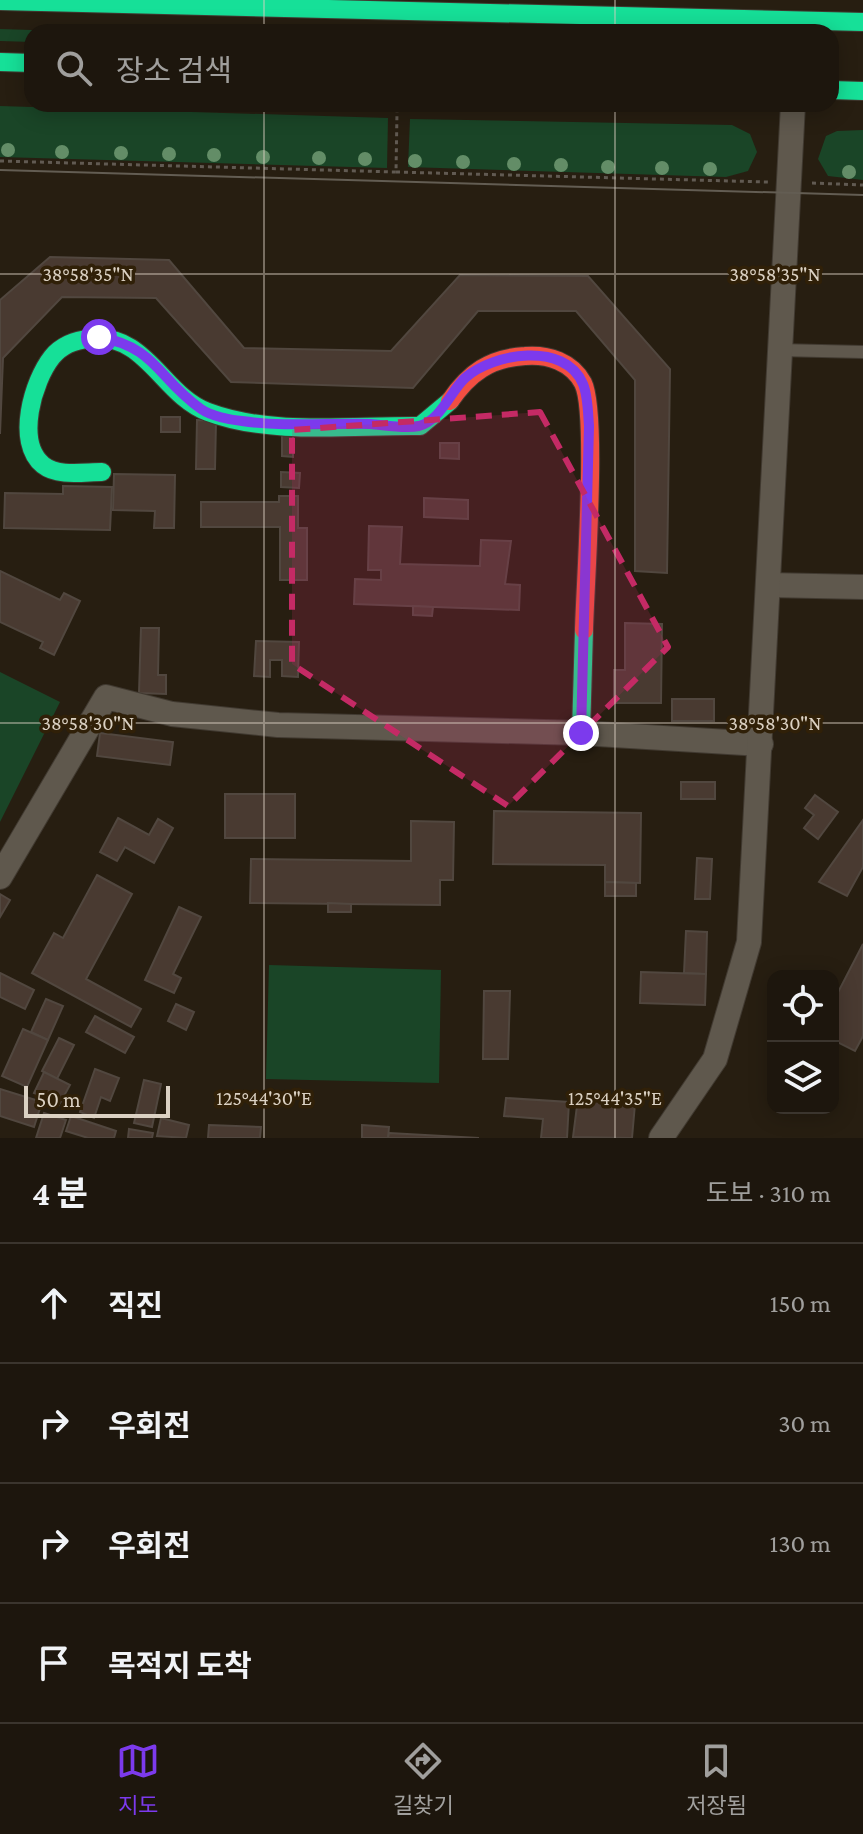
<!DOCTYPE html>
<html lang="ko">
<head>
<meta charset="utf-8">
<style>
	:root { --surface:#1d160d; --page:#2a231b; --text:#f1f3f6; --muted:#a09f9d; --line:#3b352e; --accent:#7c3aed }
	body { margin:0; font-family:"Crimson Pro","Noto Sans KR",serif; background:var(--page); color:var(--text) }
	.controls { position:absolute; right:24px; bottom:24px; display:grid; overflow:hidden; border-radius:16px; box-shadow:0 4px 20px #0003 }
	.controls button { width:72px; height:72px; display:grid; place-items:center; padding:0; border:0; border-bottom:2px solid var(--line); background:var(--surface); color:var(--text); font:40px sans-serif }
	.scale { position:absolute; left:24px; bottom:20px; width:146px; box-sizing:border-box; padding-left:8px; border:4px solid #dbd1c3; border-top:0; font-size:22px; line-height:28px; white-space:nowrap; color:#dbd1c3; -webkit-text-stroke:6px #302008; paint-order:stroke }
	.stop { position:absolute; width:24px; height:24px; margin:-18px; border:6px solid #7c3aed; border-radius:50%; background:#fff }
	.stop.end { background:#7c3aed; border-color:#fff; box-shadow:0 2px 8px #0008 }
	.list { margin:0; padding:0; list-style:none }
	h2 { display:flex; justify-content:space-between; align-items:center; height:104px; margin:0; padding:0 32px; font-size:34px }
	h2 small { font-size:26px; font-weight:400; color:var(--muted) }
	.list li { display:grid; grid-template-columns:52px 1fr auto; gap:24px; align-items:center; box-sizing:border-box; height:120px; padding:0 32px; border-top:2px solid var(--line) }
	.list b { display:block; font-size:30px; white-space:nowrap }
	.list em { font-size:26px; font-style:normal; color:var(--muted) }
	.icon { flex:none; width:44px; height:44px; fill:none; stroke:currentColor; stroke-width:2; stroke-linecap:round; stroke-linejoin:round }
	.map { position:relative; flex:none; width:863px; height:1138px; overflow:hidden }
	.search { position:absolute; background:var(--surface); box-shadow:0 4px 20px #0003; left:24px; right:24px; top:24px; height:88px; display:flex; align-items:center; gap:20px; box-sizing:border-box; padding:0 28px; border-radius:24px; color:var(--muted); font-size:30px }
	.sheet { height:584px; background:var(--surface) }
	nav { display:flex; justify-content:space-around; align-items:center; box-sizing:border-box; height:112px; border-top:2px solid var(--line); background:var(--surface); font-size:22px; color:var(--muted) }
	nav a { display:grid; justify-items:center; gap:4px }
	nav .on { color:var(--accent) }
	.map>svg:first-child { display:block }
</style>
</head>
<body>
<div class="map">
<svg width="863" height="1138" viewBox="0 0 863 1138">
	<rect width="100%" height="100%" fill="#271e11"/>
	<g fill="#1a4527">
		<polygon points="0,29 95,32 32,32 32,42 0,41"/>
		<polygon points="0,106 388,118 387,168 0,157"/>
		<polygon points="410,119 732,125 750,134 757,152 748,171 726,177 408,167"/>
		<polygon points="863,130 863,180 828,176 818,159 826,136 837,131"/>
		<polygon points="0,672 60,702 0,822"/>
		<polygon points="269,965 441,970 439,1083 266,1079"/>
	</g>
	<g fill="#493a31" stroke="#51473f" stroke-width="2">
		<polygon points="50,257 169,260 244,348 391,351 460,275 588,276 670,369 667,573 635,571 635,380 576,311 478,311 413,388 231,382 156,298 62,297 3,358 0,434 0,300"/>
		<rect x="161" y="417" width="19" height="15"/>
		<polygon points="197,420 216,421 215,469 196,469"/>
		<polygon points="282,432 293,432 293,457 282,456"/>
		<polygon points="440,443 459,443 459,459 440,458"/>
		<polygon points="281,472 300,473 299,488 281,487"/>
		<polygon points="114,474 175,475 174,528 154,528 155,511 113,510"/>
		<polygon points="63,486 112,487 110,530 4,528 5,493 63,494"/>
		<polygon points="279,496 298,496 298,528 307,528 307,580 280,580 280,527 201,527 201,502 279,502"/>
		<polygon points="424,498 468,500 468,519 424,517"/>
		<polygon points="369,526 402,527 400,564 480,566 481,540 511,541 505,584 520,585 519,610 354,604 355,579 381,580 381,570 368,570"/>
		<polygon points="0,571 60,600 64,593 80,601 54,655 40,648 43,642 0,622"/>
		<polygon points="413,606 433,607 432,616 413,615"/>
		<polygon points="625,623 662,624 661,703 614,703 614,670 625,670"/>
		<polygon points="141,628 159,628 158,675 166,675 166,694 139,693"/>
		<polygon points="256,641 299,642 298,677 282,676 282,660 270,660 270,677 254,676"/>
		<rect x="672" y="699" width="42" height="22"/>
		<polygon points="100,733 173,742 170,765 97,756"/>
		<rect x="681" y="782" width="34" height="17"/>
		<rect x="225" y="794" width="70" height="44"/>
		<polygon points="815,795 838,812 818,839 804,828 814,815 805,808"/>
		<polygon points="494,811 641,813 640,883 605,882 605,865 493,864"/>
		<polygon points="118,818 149,835 158,819 173,828 154,863 125,847 117,861 100,852"/>
		<polygon points="863,820 863,867 847,896 819,882"/>
		<polygon points="411,821 454,822 453,880 440,880 440,905 250,903 251,859 411,861"/>
		<polygon points="697,858 712,859 710,899 695,899"/>
		<polygon points="97,875 132,894 86,979 141,1009 131,1027 32,973 54,933 63,938"/>
		<polygon points="605,882 636,883 636,896 605,896"/>
		<polygon points="0,894 10,900 0,917"/>
		<polygon points="328,903 351,904 351,912 328,912"/>
		<polygon points="179,907 201,917 173,974 181,978 174,993 145,980"/>
		<polygon points="686,931 707,932 706,974 684,973"/>
		<polygon points="863,944 863,1036 855,1051 833,1040 833,1002"/>
		<polygon points="641,972 706,974 705,1005 640,1003"/>
		<polygon points="0,973 34,990 25,1009 0,997"/>
		<polygon points="484,991 510,991 508,1059 483,1059"/>
		<polygon points="46,999 63,1006 48,1040 31,1032"/>
		<polygon points="176,1004 194,1012 186,1030 168,1021"/>
		<polygon points="95,1016 134,1037 125,1053 86,1032"/>
		<polygon points="23,1029 48,1040 27,1087 2,1076"/>
		<polygon points="59,1038 74,1045 57,1079 42,1071"/>
		<polygon points="95,1069 119,1078 110,1101 101,1097 94,1118 80,1112"/>
		<polygon points="44,1072 70,1085 59,1105 34,1093"/>
		<polygon points="144,1080 161,1084 152,1127 134,1123"/>
		<polygon points="0,1089 42,1102 34,1127 0,1116"/>
		<polygon points="506,1098 569,1102 567,1138 541,1138 543,1119 504,1116"/>
		<polygon points="578,1098 635,1104 632,1138 573,1137"/>
		<polygon points="44,1113 66,1120 60,1138 36,1138"/>
		<polygon points="71,1116 116,1131 114,1138 88,1138 66,1131"/>
		<polygon points="161,1118 189,1125 186,1138 157,1136"/>
		<polygon points="209,1125 261,1127 260,1138 208,1138"/>
		<polygon points="362,1125 389,1127 388,1138 362,1138"/>
		<polygon points="129,1129 153,1133 152,1138 128,1138"/>
		<polygon points="389,1133 479,1138 388,1138"/>
	</g>
	<g fill="none" stroke-linecap="round" stroke-linejoin="round">
		<g stroke="#413a31" stroke-width="14">
			<polyline id="lane" points="779,350 863,352"/>
		</g>
		<g stroke="#413a31" stroke-width="26">
			<g id="street">
				<polyline points="768,585 863,587"/>
				<polyline points="0,877 106,697 172,714 278,725 581,733 761,744"/>
				<polyline points="661,1138 715,1059 749,942 793,104"/>
			</g>
		</g>
		<g stroke="#413a31" stroke-width="20">
			<g id="fast">
				<polyline points="0,1 863,22"/>
				<polyline points="0,62 32,63"/>
				<polyline points="831,90 863,91"/>
				<path d="M102 472C84 472 58 477 43 465 15 442 33 381 52 357 61 346 75 340 89 339 146 331 162 395 208 412 272 436 353 425 420 426L450 401"/>
				<polyline points="581,733 584,630"/>
			</g>
		</g>
		<g stroke="#413a31" stroke-width="20">
			<path id="jam" d="M450 401C469 373 490 358 525 356 548 354 572 362 583 383 598 413 585 586 584 630"/>
		</g>
		<g stroke="#615a52" stroke-width="3" stroke-dasharray="4 4" stroke-linecap="butt">
			<polyline points="0,161 396,172 397,112"/>
			<polyline points="396,172 768,182"/>
			<polyline points="812,183 863,185"/>
		</g>
		<use href="#lane" stroke="#5f584d" stroke-width="12"/>
		<use href="#street" stroke="#5f584d" stroke-width="24"/>
		<use href="#fast" stroke="#16e098" stroke-width="18"/>
		<use href="#jam" stroke="#f24e42" stroke-width="18"/>
		<polyline stroke="#635d53" stroke-width="2" points="0,170 863,195"/>
	</g>
	<g fill="#638d67">
		<circle cx="8" cy="150" r="7"/>
		<circle cx="62" cy="152" r="7"/>
		<circle cx="121" cy="153" r="7"/>
		<circle cx="169" cy="154" r="7"/>
		<circle cx="214" cy="155" r="7"/>
		<circle cx="263" cy="157" r="7"/>
		<circle cx="319" cy="158" r="7"/>
		<circle cx="365" cy="159" r="7"/>
		<circle cx="415" cy="161" r="7"/>
		<circle cx="463" cy="162" r="7"/>
		<circle cx="514" cy="164" r="7"/>
		<circle cx="561" cy="165" r="7"/>
		<circle cx="608" cy="167" r="7"/>
		<circle cx="662" cy="168" r="7"/>
		<circle cx="710" cy="169" r="7"/>
		<circle cx="849" cy="172" r="7"/>
	</g>
	<g fill="none" stroke-linecap="round" stroke-linejoin="round">
		<path stroke="#7c3aed" stroke-width="10" d="M99 337C156 347 158 379 201 409 211 416 230 420 242 421 283 427 328 423 370 424 384 425 405 429 419 426 441 420 450 392 465 378 493 353 565 341 583 384 588 396 588 414 589 426L581 733"/>
	</g>
	<path fill="#c42a65" fill-opacity="0.2" stroke="#c42a65" stroke-width="6" stroke-dasharray="16 10" stroke-linejoin="round" d="M540 412 668 647 508 806 292 664V430Z"/>
	<path fill="none" stroke="#dbd1c3" stroke-width="2" stroke-opacity="0.45" d="M264 0V32M615 0V32M264 104V1138M615 104V1138M0 274H863M0 723H863"/>
	<g font-size="20" text-anchor="middle" fill="#dbd1c3" stroke="#302008" stroke-width="7" stroke-linejoin="round" paint-order="stroke">
		<text x="88" y="281">38°58'35"N</text>
		<text x="775" y="281">38°58'35"N</text>
		<text x="88" y="730">38°58'30"N</text>
		<text x="775" y="730">38°58'30"N</text>
		<text x="264" y="1105">125°44'30"E</text>
		<text x="615" y="1105">125°44'35"E</text>
	</g>
</svg>
<div class="controls">
<button><svg class="icon" aria-label="locate" viewBox="0 0 24 24"><circle cx="12" cy="12" r="6"/><path d="M12 2v4M12 18v4M2 12h4M18 12h4"/></svg></button>
<button><svg class="icon" aria-label="layers" viewBox="0 0 24 24"><path d="M12 4l9 5-9 5-9-5zM3 14l9 5 9-5"/></svg></button>
</div>
<div class="scale">50 m</div>
<div class="stop" style="left:99px;top:337px"></div>
<div class="stop end" style="left:581px;top:733px"></div>
<div class="search"><svg class="icon" aria-label="search" viewBox="0 0 24 24"><circle cx="10" cy="10" r="6"/><path d="M15 15l6 6"/></svg>장소 검색</div>
</div>
<section class="sheet">
<h2>4 분<small>도보 · 310 m</small></h2>
<ul class="list">
<li><svg class="icon" aria-label="ahead" viewBox="0 0 24 24"><path d="M12 20V5M6 11l6-6 6 6"/></svg><div><b>직진</b></div><em>150 m</em></li>
<li><svg class="icon" aria-label="right" viewBox="0 0 24 24"><path d="M7 20v-9h11M14 6l5 5-5 5"/></svg><div><b>우회전</b></div><em>30 m</em></li>
<li><svg class="icon" aria-label="right" viewBox="0 0 24 24"><path d="M7 20v-9h11M14 6l5 5-5 5"/></svg><div><b>우회전</b></div><em>130 m</em></li>
<li><svg class="icon" aria-label="arrive" viewBox="0 0 24 24"><path d="M6 21V4h12l-3 4 3 4H6"/></svg><div><b>목적지 도착</b></div></li>
</ul>
</section>
<nav>
<a class="on"><svg class="icon" aria-label="map" viewBox="0 0 24 24"><path d="M3 6l6-2 6 2 6-2v14l-6 2-6-2-6 2zM9 4v14M15 6v14"/></svg>지도</a>
<a><svg class="icon" aria-label="directions" viewBox="0 0 24 24"><path d="M12 3l9 9-9 9-9-9zM9 14v-3h6M13 9l2 2-2 2"/></svg>길찾기</a>
<a><svg class="icon" aria-label="saved" viewBox="0 0 24 24"><path d="M7 4h10v16l-5-4-5 4z"/></svg>저장됨</a>
</nav>
</body>
</html>
